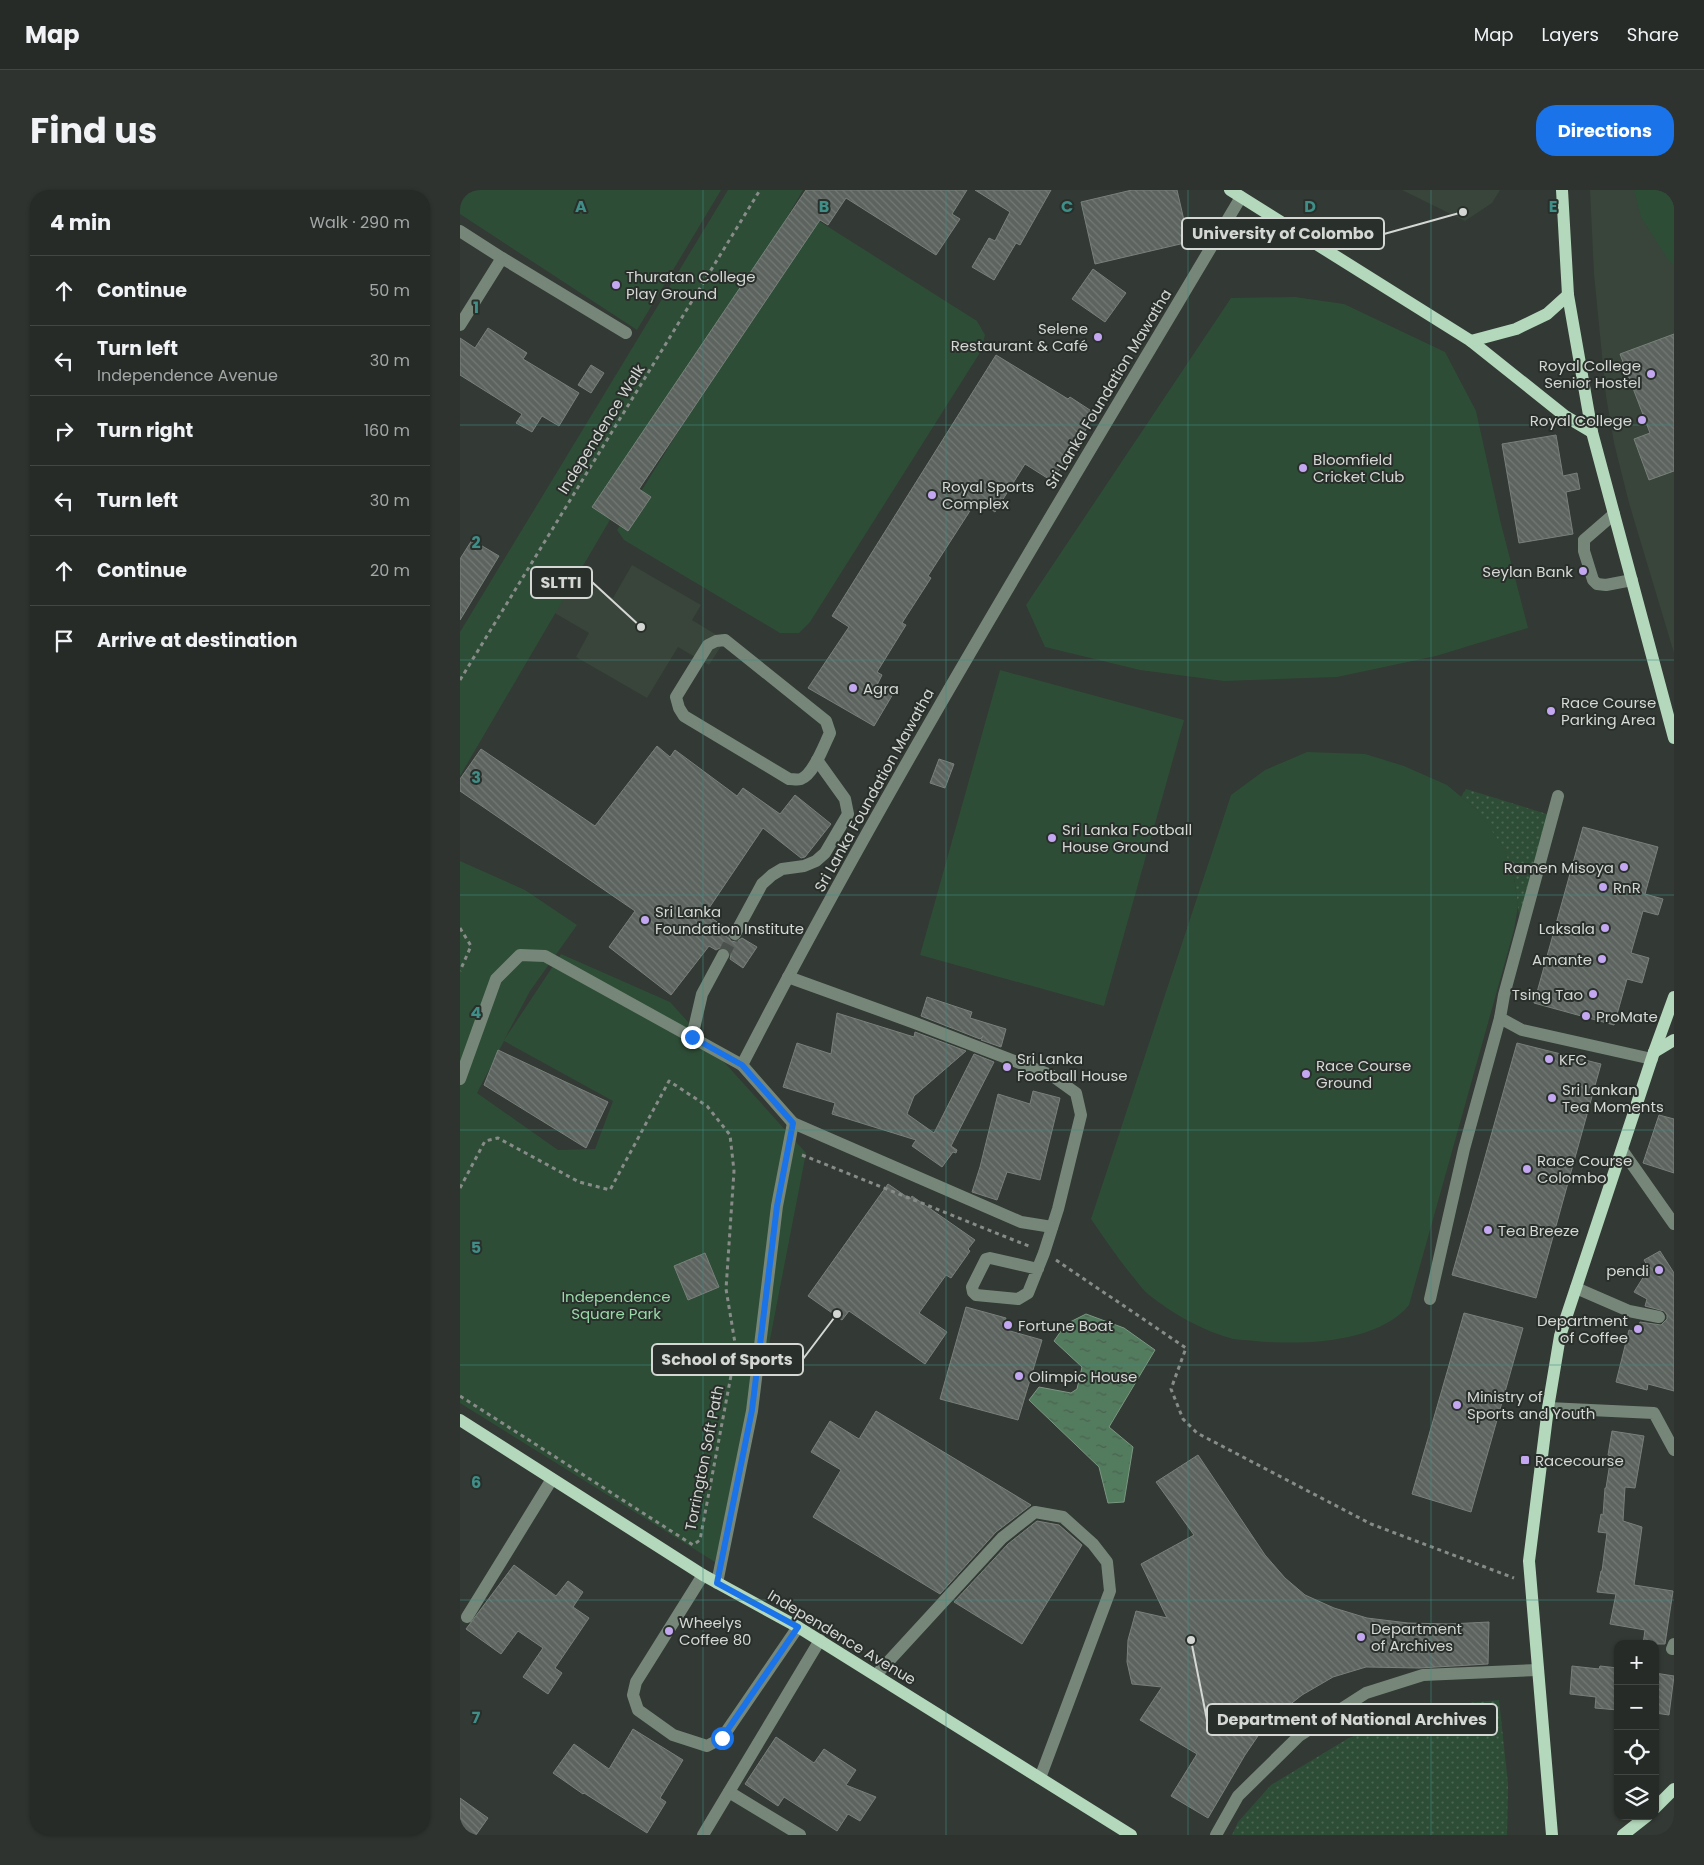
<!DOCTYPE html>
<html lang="en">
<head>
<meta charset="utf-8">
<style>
	:root { --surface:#262b27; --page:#2e332f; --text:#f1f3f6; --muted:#a4a7a7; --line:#424744; --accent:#1a73e8 }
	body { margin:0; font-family:Poppins,sans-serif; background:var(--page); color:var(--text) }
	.controls { position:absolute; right:15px; bottom:15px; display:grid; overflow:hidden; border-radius:10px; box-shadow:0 1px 4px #0004 }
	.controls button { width:45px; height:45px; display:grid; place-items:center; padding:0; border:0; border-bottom:1px solid var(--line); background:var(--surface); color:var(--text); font:25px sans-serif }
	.stop { position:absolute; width:15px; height:15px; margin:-11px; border:4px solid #1a73e8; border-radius:50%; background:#fff }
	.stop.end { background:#1a73e8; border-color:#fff; box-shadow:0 1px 5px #0008 }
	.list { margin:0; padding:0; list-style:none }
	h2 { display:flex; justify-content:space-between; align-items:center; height:65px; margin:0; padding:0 20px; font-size:21px }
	h2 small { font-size:16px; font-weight:400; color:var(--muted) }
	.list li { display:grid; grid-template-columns:32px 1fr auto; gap:15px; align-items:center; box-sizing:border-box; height:70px; padding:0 20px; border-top:1px solid var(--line) }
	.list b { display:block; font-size:19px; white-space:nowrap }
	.list p { margin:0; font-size:16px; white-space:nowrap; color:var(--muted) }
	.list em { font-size:16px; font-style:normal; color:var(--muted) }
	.icon { flex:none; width:28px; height:28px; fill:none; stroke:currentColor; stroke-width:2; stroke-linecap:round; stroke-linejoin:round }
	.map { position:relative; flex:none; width:1214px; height:1645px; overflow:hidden; border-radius:20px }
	header { display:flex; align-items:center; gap:30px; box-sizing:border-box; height:70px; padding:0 25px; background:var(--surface); border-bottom:1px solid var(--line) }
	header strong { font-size:24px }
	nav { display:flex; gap:28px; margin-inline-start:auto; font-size:18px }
	.intro { display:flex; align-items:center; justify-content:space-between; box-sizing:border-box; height:120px; padding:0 30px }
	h1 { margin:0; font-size:35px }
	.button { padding:12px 22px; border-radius:20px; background:var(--accent); color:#fff; font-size:18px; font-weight:700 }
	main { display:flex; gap:30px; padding:0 30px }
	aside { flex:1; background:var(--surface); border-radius:20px; box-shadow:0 1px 4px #0004 }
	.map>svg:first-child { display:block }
</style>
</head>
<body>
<header>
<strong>Map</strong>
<nav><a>Map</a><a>Layers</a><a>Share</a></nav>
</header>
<div class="intro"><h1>Find us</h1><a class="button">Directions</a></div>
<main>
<aside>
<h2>4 min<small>Walk · 290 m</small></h2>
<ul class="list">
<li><svg class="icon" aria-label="ahead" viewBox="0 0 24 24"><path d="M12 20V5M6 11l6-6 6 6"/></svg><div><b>Continue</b></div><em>50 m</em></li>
<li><svg class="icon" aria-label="left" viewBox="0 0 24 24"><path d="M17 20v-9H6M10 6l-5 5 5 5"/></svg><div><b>Turn left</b><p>Independence Avenue</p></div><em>30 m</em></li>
<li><svg class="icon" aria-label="right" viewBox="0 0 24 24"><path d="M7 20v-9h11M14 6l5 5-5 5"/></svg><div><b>Turn right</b></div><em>160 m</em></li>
<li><svg class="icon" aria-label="left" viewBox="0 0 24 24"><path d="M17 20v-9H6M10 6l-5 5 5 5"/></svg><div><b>Turn left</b></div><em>30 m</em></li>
<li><svg class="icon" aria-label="ahead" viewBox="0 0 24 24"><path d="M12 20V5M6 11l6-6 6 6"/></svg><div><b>Continue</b></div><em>20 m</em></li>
<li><svg class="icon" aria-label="arrive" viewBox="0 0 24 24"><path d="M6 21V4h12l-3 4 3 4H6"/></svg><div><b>Arrive at destination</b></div></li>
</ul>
</aside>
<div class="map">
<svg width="1214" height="1645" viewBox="0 0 1214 1645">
	<defs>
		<pattern id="grass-dots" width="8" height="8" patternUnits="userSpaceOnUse" patternTransform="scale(1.25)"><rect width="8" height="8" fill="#2e4d36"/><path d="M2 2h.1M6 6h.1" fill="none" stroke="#4b6652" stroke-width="1.8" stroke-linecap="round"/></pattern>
		<pattern id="water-ripples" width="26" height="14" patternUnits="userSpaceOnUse" patternTransform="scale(1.25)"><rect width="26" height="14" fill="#537b5d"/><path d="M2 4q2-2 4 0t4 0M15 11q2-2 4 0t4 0" fill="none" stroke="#4b6351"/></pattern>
		<pattern id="building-back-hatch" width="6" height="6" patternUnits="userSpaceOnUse" patternTransform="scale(1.25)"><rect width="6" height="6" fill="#5d645f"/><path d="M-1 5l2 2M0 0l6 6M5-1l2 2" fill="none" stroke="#737975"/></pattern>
	</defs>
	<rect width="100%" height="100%" fill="#333934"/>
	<g fill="#39443b">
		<polygon points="942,0 1040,0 1032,13 1005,31"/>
		<polygon points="1130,0 1214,0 1214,463 1169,313 1154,253 1146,206 1134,84"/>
		<polygon points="172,375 241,415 232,430 265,450 249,475 218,457 187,508 116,467 129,443 81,415 102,379 153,408"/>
	</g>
	<g fill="url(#grass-dots)">
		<polygon points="1006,599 1090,625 1060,733 1054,687 1017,620 1001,607"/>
		<polygon points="1039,1510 1048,1594 1047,1645 772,1645 778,1632 811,1595 887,1549 956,1518"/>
	</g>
	<g fill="#2e4d36" fill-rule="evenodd">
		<polygon points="0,0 261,0 177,140 0,24"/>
		<polygon points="268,0 343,0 0,586 0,442"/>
		<polygon points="1174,0 1214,0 1214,75 1209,71 1181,27"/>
		<polygon points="359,31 517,131 525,145 521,161 350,432 339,443 320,443 164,350 157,340 312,91"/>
		<polygon points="835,107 884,114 985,162 1016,221 1041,334 1068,438 976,466 877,487 764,491 680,480 585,457 566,415 771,108"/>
		<polygon points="540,480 724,530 644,816 460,765"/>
		<path d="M847 562 905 564 944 576 987 595 1017 620 1044 658 1054 687 1058 716 1054 740 949 1115C917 1154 841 1155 795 1151 788 1150 780 1150 773 1149 743 1141 713 1124 689 1105 683 1100 678 1093 674 1088 658 1069 645 1049 631 1029L771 605 805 580Z"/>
		<path d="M0 671 65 700 117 735 70 801 44 850 101 764 210 812 346 963 306 1170 255 1372 0 1213ZM44 851 153 911 135 959 98 960 17 903Z"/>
	</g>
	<polygon fill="url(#water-ripples)" stroke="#7a9781" points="626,1124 664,1138 695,1160 649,1237 673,1257 664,1312 648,1313 639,1277 569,1210 579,1197 611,1203 617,1199 622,1177 594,1151 606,1134"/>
	<g fill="url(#building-back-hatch)" stroke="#79807b">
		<polygon points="346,0 507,0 492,24 500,29 476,65 386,8 368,35 360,30 179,299 191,307 168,341 132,317"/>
		<polygon points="515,0 591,0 560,55 556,53 534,90 512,77 529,48 535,51 550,22"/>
		<polygon points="672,0 717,0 729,52 635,74 621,12"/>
		<polygon points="633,79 666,103 645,132 612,109"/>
		<polygon points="28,138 67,163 63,169 119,203 99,236 82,226 72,242 56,233 62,224 0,185 0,148 15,158"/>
		<polygon points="1214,144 1214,281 1189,290 1174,249 1190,243 1160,164"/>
		<polygon points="536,165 608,209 610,207 636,224 592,291 565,274 535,322 517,310 468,386 471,388 442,433 446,435 417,482 422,485 417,495 433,504 414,536 348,498 389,437 372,426"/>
		<polygon points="131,175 144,183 131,203 118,195"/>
		<polygon points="1096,245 1103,286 1117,283 1120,299 1106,302 1113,344 1059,353 1042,254"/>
		<polygon points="12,350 39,366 0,430 0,369"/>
		<polygon points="197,556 210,567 215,560 277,606 283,598 320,624 335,605 371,634 345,667 341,668 303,638 245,724 268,739 267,745 271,751 276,752 282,748 297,757 283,778 270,769 271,764 267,758 262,757 256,760 249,756 211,805 149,757 175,721 0,601 0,589 21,559 135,636"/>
		<polygon points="479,569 494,574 485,598 470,593"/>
		<polygon points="1123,637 1198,657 1185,704 1203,709 1198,725 1183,721 1171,763 1189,768 1182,793 1167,789 1154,835 1074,813"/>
		<polygon points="467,807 512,822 510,828 546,839 541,857 521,850 523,846 520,849 461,826"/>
		<polygon points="377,823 454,847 455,842 506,861 454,906 447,924 474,943 514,864 534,872 491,956 497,960 496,963 493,962 482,977 452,956 456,950 372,924 375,913 323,897 337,853 371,864"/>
		<polygon points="1057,853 1141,874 1076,1108 992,1085"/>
		<polygon points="38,860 148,912 126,958 24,895"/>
		<polygon points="573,901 600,908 580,990 547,982 537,1010 512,1002 520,977 538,904 570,914"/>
		<polygon points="1199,925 1214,929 1214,983 1183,973"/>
		<polygon points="428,994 450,1009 452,1006 515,1050 508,1059 510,1061 491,1088 486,1085 459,1123 487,1142 465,1174 389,1121 382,1130 348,1106"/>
		<polygon points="1200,1061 1214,1083 1214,1201 1188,1194 1187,1200 1156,1192 1169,1140 1177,1142 1180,1132 1201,1135 1207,1129 1207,1125 1204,1121 1185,1116 1187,1109 1174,1102 1189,1078 1184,1070"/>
		<polygon points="245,1063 259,1097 228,1110 214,1076"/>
		<polygon points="506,1117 546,1128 543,1139 582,1150 558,1230 480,1209"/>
		<polygon points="1004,1123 1063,1138 1011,1322 952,1304"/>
		<polygon points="416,1221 571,1315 536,1342 480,1404 353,1327 381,1280 351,1262 370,1231 399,1249"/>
		<polygon points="1152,1241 1184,1246 1175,1298 1165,1297 1163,1331 1182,1337 1174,1395 1213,1401 1205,1454 1183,1454 1185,1440 1150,1434 1156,1404 1137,1402 1141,1381 1142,1381 1147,1343 1138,1342 1141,1324 1143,1325 1145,1298 1146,1298 1151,1266 1148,1265"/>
		<polygon points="738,1265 805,1365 825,1388 845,1405 874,1418 907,1428 948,1433 989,1434 1029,1432 1028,1474 959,1478 906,1477 873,1487 842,1505 818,1524 800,1543 785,1565 748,1628 711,1606 737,1564 680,1530 702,1497 672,1494 667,1472 668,1450 676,1421 707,1428 681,1374 734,1345 696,1292"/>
		<polygon points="577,1331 599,1335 622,1355 562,1454 494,1412 548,1354"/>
		<polygon points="54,1375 96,1406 108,1391 123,1402 113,1417 129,1428 95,1478 102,1483 88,1504 63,1487 83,1458 58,1441 41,1464 6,1439"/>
		<polygon points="1112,1476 1139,1479 1140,1476 1158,1478 1158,1520 1135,1518 1136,1507 1110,1504"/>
		<polygon points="1195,1483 1214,1486 1209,1525 1195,1523"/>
		<polygon points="173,1539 223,1570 200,1608 206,1612 187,1643 124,1603 123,1604 93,1583 114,1554 149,1579"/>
		<polygon points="316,1547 354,1573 364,1559 396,1580 386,1595 416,1607 400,1631 388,1624 377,1641 324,1607 318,1616 285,1594"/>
		<polygon points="0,1608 28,1628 16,1645 0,1645"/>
	</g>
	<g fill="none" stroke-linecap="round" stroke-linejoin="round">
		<polyline stroke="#4b514c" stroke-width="12" stroke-dasharray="12 6" stroke-linecap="butt" points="263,765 275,744"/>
		<g stroke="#888c89" stroke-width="3" stroke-dasharray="4 4" stroke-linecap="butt">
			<polyline points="0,490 300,0"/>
			<polyline points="0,738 11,756 0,781"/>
			<polyline points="342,965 571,1057"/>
			<polyline points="0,998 25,951 38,948 119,992 150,1000 209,891 247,916 270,945 274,981 266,1099 276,1159 240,1350 233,1355 0,1206"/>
			<polyline points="596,1070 726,1158 711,1199 723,1229 737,1243 911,1334 1054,1388"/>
		</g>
		<g stroke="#76877a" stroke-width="12">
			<polyline points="0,41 42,68 166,143"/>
			<polyline points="0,135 42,68"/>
			<polyline points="1154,324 1124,350 1124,361 1133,390 1137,394 1146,395 1172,390"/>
			<path d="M265 450 366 531 370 543C364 555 354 584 341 589 337 590 333 589 329 589L224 526 219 518 216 507 248 455 256 451Z"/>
			<polyline points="1098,606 1044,805 1040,828 1062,840 1192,869"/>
			<polyline points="275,744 302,694 312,685 322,679 344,676 356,671 365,663 388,624 385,609 357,570"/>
			<polyline points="328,787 455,833 591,885 616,903 621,925 598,1019 584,1063 568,1103 558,1109 516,1105 513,1102 512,1097 526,1069 530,1068 578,1079"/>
			<polyline points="232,847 242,804 263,765"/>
			<polyline points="0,889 36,789 60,765 85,766 282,875"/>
			<polyline points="1162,960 1214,1034"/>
			<path d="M592 1037 561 1032 333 933 282 875C435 578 611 294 781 7"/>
			<polyline points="1116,1098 1169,1121 1199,1127"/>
			<polyline points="970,1109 1004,959 1040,828"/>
			<polyline points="1088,1218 1194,1223 1214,1260"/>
			<polyline points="243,1385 176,1492 173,1505 178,1520 213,1545 247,1556 262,1548 338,1437"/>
			<polyline points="257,1393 292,1221 317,1016 333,933"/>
			<polyline points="7,1427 92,1289"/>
			<polyline points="1212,1459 1214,1454"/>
			<polyline points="416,1485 542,1348 575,1322 603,1327 633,1354 647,1372 650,1401 580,1588"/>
			<polyline points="269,1602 340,1645"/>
			<polyline points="243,1645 360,1450"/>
			<polyline points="756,1645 778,1606 839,1546 906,1503 963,1485 1078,1480"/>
		</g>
		<g stroke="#b3d8bb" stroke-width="12">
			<polyline points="770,0 1011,151 1105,226 1132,242"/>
			<polyline points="1102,0 1108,105 1132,242 1214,548"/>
			<polyline points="1011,151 1056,139 1087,124 1108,105"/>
			<polyline points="1194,862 1214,850"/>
			<polyline points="0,1230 243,1385 338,1437 671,1645"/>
			<polyline points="1195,1618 1214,1599"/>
			<polyline points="1092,1645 1069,1371 1088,1218 1100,1146 1194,862 1214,807"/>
			<polyline points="1163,1645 1187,1626"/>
		</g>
	</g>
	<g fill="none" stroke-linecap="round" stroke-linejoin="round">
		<polyline stroke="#1a73e8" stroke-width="6" points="232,847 282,875 333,933 317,1016 292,1220 257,1393 338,1437 262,1548"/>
	</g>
	<path fill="none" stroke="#408e88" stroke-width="1" stroke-opacity="0.55" d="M243 0V1645M486 0V1645M728 0V1645M971 0V1645M0 235H1214M0 470H1214M0 705H1214M0 940H1214M0 1175H1214M0 1410H1214"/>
	<g fill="#c4a7f1" stroke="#292f2a" stroke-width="2">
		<circle cx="156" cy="95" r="5"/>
		<circle cx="638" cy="147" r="5"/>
		<circle cx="1191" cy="184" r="5"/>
		<circle cx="1182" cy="230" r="5"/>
		<circle cx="843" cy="278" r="5"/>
		<circle cx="472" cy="305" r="5"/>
		<circle cx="1123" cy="381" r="5"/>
		<circle cx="393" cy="498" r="5"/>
		<circle cx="1091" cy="521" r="5"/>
		<circle cx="592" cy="648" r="5"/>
		<circle cx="1164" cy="677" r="5"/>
		<circle cx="1143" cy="697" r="5"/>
		<circle cx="185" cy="730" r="5"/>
		<circle cx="1145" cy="738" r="5"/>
		<circle cx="1142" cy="769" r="5"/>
		<circle cx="1133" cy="804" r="5"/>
		<circle cx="1126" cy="826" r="5"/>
		<circle cx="1089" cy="869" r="5"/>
		<circle cx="547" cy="877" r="5"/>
		<circle cx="846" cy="884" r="5"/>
		<circle cx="1092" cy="908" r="5"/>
		<circle cx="1067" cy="979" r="5"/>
		<circle cx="1028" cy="1040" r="5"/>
		<circle cx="1199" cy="1080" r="5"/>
		<circle cx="548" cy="1135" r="5"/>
		<circle cx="1178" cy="1139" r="5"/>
		<circle cx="559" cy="1186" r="5"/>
		<circle cx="997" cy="1215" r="5"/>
		<rect x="1060" y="1265" width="10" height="10" rx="2.5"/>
		<circle cx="209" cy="1441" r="5"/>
		<circle cx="901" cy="1447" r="5"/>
	</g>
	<g text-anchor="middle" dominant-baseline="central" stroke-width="4" stroke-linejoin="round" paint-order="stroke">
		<g font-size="15" fill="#d4d7d4" stroke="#292f2a" text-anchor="start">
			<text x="166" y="86">Thuratan College<tspan x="166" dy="17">Play Ground</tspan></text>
			<text x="628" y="138" text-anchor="end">Selene<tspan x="628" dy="17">Restaurant &amp; Café</tspan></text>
			<text x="1181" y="175" text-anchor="end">Royal College<tspan x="1181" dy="17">Senior Hostel</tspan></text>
			<text x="1172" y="230" text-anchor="end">Royal College</text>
			<text x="853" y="269">Bloomfield<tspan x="853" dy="17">Cricket Club</tspan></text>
			<text x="482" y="296">Royal Sports<tspan x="482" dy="17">Complex</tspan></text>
			<text x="1113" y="381" text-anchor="end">Seylan Bank</text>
			<text x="403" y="498">Agra</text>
			<text x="1101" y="512">Race Course<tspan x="1101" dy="17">Parking Area</tspan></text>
			<text x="602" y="639">Sri Lanka Football<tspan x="602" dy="17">House Ground</tspan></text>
			<text x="1154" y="677" text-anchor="end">Ramen Misoya</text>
			<text x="1153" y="697">RnR</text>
			<text x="195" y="721">Sri Lanka<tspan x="195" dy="17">Foundation Institute</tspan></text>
			<text x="1135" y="738" text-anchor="end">Laksala</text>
			<text x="1132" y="769" text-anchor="end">Amante</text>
			<text x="1123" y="804" text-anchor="end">Tsing Tao</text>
			<text x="1136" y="826">ProMate</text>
			<text x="557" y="868">Sri Lanka<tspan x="557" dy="17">Football House</tspan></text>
			<text x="1099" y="869">KFC</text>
			<text x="856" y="875">Race Course<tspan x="856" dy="17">Ground</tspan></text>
			<text x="1102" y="899">Sri Lankan<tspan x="1102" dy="17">Tea Moments</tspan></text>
			<text x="1077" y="970">Race Course<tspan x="1077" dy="17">Colombo</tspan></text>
			<text x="1038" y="1040">Tea Breeze</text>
			<text x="1189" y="1080" text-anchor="end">pendi</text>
			<text x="1168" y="1130" text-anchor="end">Department<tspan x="1168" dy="17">of Coffee</tspan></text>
			<text x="558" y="1135">Fortune Boat</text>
			<text x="569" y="1186">Olimpic House</text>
			<text x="1007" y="1206">Ministry of<tspan x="1007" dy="17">Sports and Youth</tspan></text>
			<text x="1075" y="1270">Racecourse</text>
			<text x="219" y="1432">Wheelys<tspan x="219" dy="17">Coffee 80</tspan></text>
			<text x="911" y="1438">Department<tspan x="911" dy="17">of Archives</tspan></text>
		</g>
		<g font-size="15" fill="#d4d7d4" stroke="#292f2a">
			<text transform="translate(648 199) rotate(-59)">Sri Lanka Foundation Mawatha</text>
			<text transform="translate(141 239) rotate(-58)">Independence Walk</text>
			<text transform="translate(414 600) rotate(-61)">Sri Lanka Foundation Mawatha</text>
			<text transform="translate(244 1268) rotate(-79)">Torrington Soft Path</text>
			<text transform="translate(382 1447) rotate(31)">Independence Avenue</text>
		</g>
		<g font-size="15" fill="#98d9a8" stroke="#292f2a">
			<text x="156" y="1106">Independence<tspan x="156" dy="17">Square Park</tspan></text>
		</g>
	</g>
	<g font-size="16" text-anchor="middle" font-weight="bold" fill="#408e88" stroke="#292f2a" stroke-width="4" stroke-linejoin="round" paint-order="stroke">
		<text x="121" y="22">A</text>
		<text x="364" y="22">B</text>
		<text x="607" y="22">C</text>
		<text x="850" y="22">D</text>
		<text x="1093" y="22">E</text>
		<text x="16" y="123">1</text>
		<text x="16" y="358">2</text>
		<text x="16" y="593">3</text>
		<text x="16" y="828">4</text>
		<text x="16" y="1063">5</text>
		<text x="16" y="1298">6</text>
		<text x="16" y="1533">7</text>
	</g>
	<path fill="none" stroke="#d4d7d4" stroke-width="2" d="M1003 22L924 44M181 437L132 392M377 1124L343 1169M731 1450L747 1530"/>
	<g fill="#d4d7d4" stroke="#292f2a" stroke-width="2">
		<circle cx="1003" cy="22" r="5"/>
		<circle cx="181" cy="437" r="5"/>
		<circle cx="377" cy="1124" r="5"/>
		<circle cx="731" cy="1450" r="5"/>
	</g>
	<g fill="#292f2a" stroke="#d4d7d4" stroke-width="2">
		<rect x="722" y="28" width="202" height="31" rx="5"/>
		<rect x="71" y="377" width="61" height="31" rx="5"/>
		<rect x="192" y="1154" width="151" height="31" rx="5"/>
		<rect x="747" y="1514" width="290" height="31" rx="5"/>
	</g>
	<g font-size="16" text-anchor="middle" font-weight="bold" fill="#d4d7d4">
		<text x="823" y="49">University of Colombo</text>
		<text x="101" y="398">SLTTI</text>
		<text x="267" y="1175">School of Sports</text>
		<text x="892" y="1535">Department of National Archives</text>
	</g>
</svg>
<div class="controls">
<button>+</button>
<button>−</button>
<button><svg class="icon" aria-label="locate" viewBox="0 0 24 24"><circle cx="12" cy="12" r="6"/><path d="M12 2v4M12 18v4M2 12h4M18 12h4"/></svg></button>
<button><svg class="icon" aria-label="layers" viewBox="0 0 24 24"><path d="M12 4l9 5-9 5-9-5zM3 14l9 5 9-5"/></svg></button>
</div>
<div class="stop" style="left:262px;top:1548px"></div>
<div class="stop end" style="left:232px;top:847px"></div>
</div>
</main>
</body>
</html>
